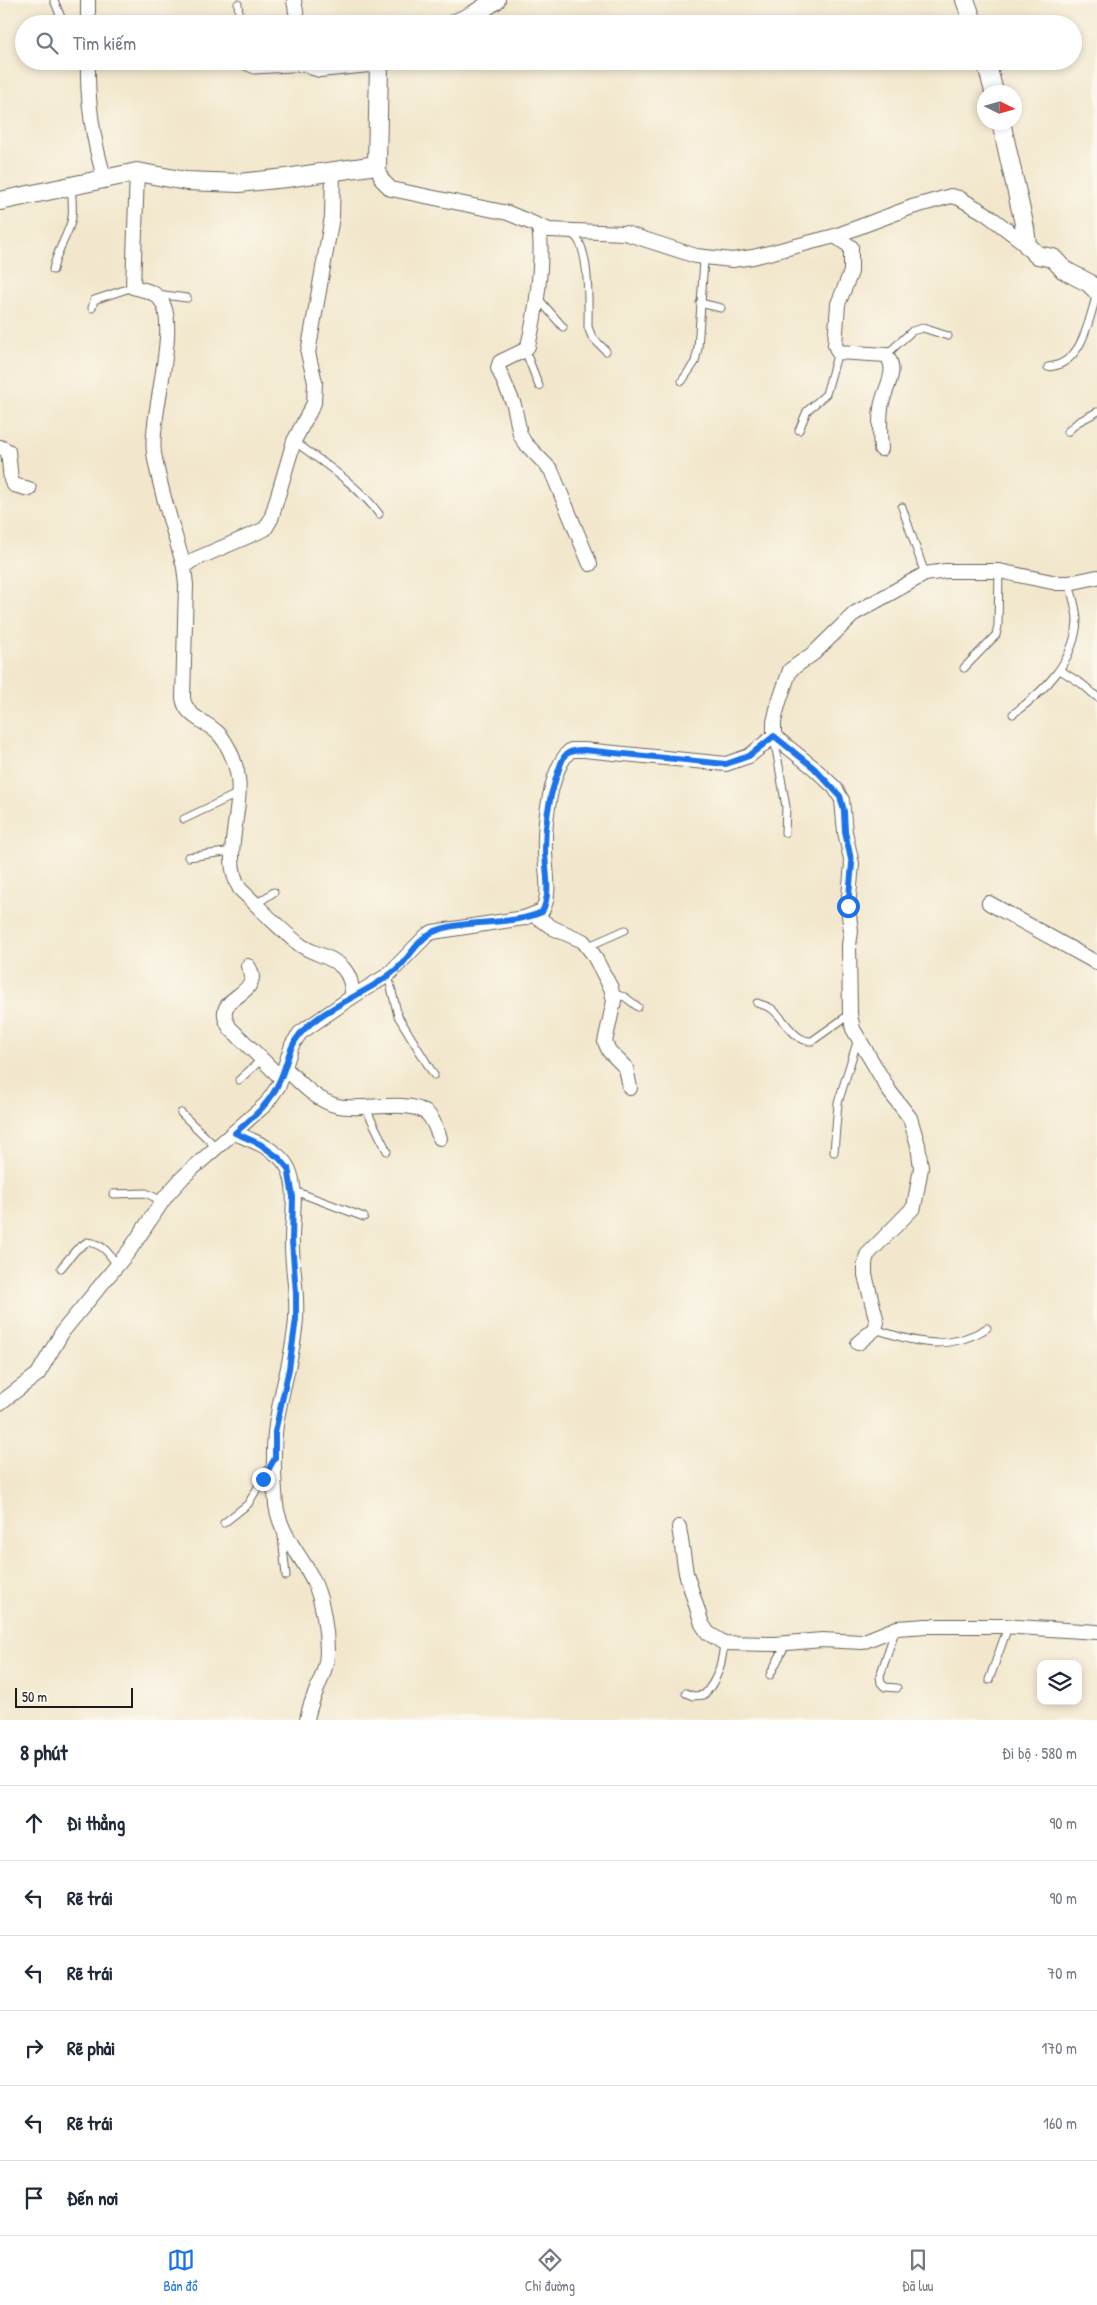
<!DOCTYPE html>
<html lang="vi">
<head>
<meta charset="utf-8">
<style>
	:root { --surface:#fff; --page:#f2f2f3; --text:#1f2937; --muted:#747a83; --line:#e0e1e3; --accent:#1a73e8 }
	body { margin:0; font-family:"Patrick Hand",sans-serif; background:var(--page); color:var(--text) }
	.controls { position:absolute; right:15px; bottom:15px; display:grid; overflow:hidden; border-radius:10px; box-shadow:0 2px 8px #0003 }
	.controls button { width:45px; height:45px; display:grid; place-items:center; padding:0; border:0; border-bottom:1px solid var(--line); background:var(--surface); color:var(--text); font:25px sans-serif }
	.compass { position:absolute; left:977px; top:85px; width:45px; height:45px; border-radius:50%; background:var(--surface); box-shadow:0 2px 8px #0003; rotate:95deg }
	.scale { position:absolute; left:15px; bottom:12px; width:118px; box-sizing:border-box; padding-left:5px; border:2px solid #1c1c1c; border-top:0; font-size:14px; line-height:18px; white-space:nowrap; color:#1c1c1c; -webkit-text-stroke:4px #fbf7ec; paint-order:stroke }
	.stop { position:absolute; width:15px; height:15px; margin:-11px; border:4px solid #1a73e8; border-radius:50%; background:#fff }
	.stop.end { background:#1a73e8; border-color:#fff; box-shadow:0 1px 5px #0008 }
	.list { margin:0; padding:0; list-style:none }
	h2 { display:flex; justify-content:space-between; align-items:center; height:65px; margin:0; padding:0 20px; font-size:21px }
	h2 small { font-size:16px; font-weight:400; color:var(--muted) }
	.list li { display:grid; grid-template-columns:32px 1fr auto; gap:15px; align-items:center; box-sizing:border-box; height:75px; padding:0 20px; border-top:1px solid var(--line) }
	.list b { display:block; font-size:19px; white-space:nowrap }
	.list em { font-size:16px; font-style:normal; color:var(--muted) }
	.icon { flex:none; width:28px; height:28px; fill:none; stroke:currentColor; stroke-width:2; stroke-linecap:round; stroke-linejoin:round }
	.map { position:relative; flex:none; width:1097px; height:1720px; overflow:hidden }
	.search { position:absolute; background:var(--surface); box-shadow:0 2px 8px #0003; left:15px; right:15px; top:15px; height:55px; display:flex; align-items:center; gap:12px; box-sizing:border-box; padding:0 18px; border-radius:28px; color:var(--muted); font-size:19px }
	.sheet { height:515px; background:var(--surface) }
	nav { display:flex; justify-content:space-around; align-items:center; box-sizing:border-box; height:70px; border-top:1px solid var(--line); background:var(--surface); font-size:14px; color:var(--muted) }
	nav a { display:grid; justify-items:center; gap:2px }
	nav .on { color:var(--accent) }
	.map>svg:first-child { display:block }
</style>
</head>
<body>
<div class="map">
<svg width="1097" height="1720" viewBox="0 0 1097 1720">
	<rect width="100%" height="100%" fill="#fbf7ec"/>
	<filter id="ink" filterUnits="userSpaceOnUse"><feTurbulence type="fractalNoise" baseFrequency=".02" numOctaves="2"/><feDisplacementMap in="SourceGraphic" scale="10" xChannelSelector="R" yChannelSelector="G"/><feConvolveMatrix kernelMatrix="1 2 1 2 8 2 1 2 1" color-interpolation-filters="sRGB"/></filter>
	<filter id="wash" filterUnits="userSpaceOnUse"><feTurbulence type="fractalNoise" baseFrequency=".0096" numOctaves="4" result="noise"/><feDisplacementMap in="SourceGraphic" scale="20" xChannelSelector="R" yChannelSelector="G"/><feGaussianBlur stdDeviation="1.12" result="paint"/><feColorMatrix in="noise" values="0 0 0 0 0 0 0 0 0 0 0 0 0 0 0 0 0 1.4 0 .05"/><feComposite in="paint" operator="in"/></filter>
	<g filter="url(#wash)">
		<rect width="100%" height="100%" fill="#f2e7cc"/>
	</g>
	<g filter="url(#ink)">
		<g fill="none" stroke-linecap="round" stroke-linejoin="round">
			<g stroke="#67635a" stroke-width="9">
				<g id="service">
					<polyline points="54,0 62,20 67,24"/>
					<polyline points="238,4 240,24"/>
					<polyline points="244,61 245,66 254,70 309,67"/>
					<path d="M571 234C591 241 588 309 588 327L592 337 606 351"/>
					<path d="M53 270C56 252 66 239 71 222 74 211 72 199 71 187"/>
					<polyline points="157,294 187,298"/>
					<polyline points="537,297 563,327"/>
					<polyline points="700,303 721,308"/>
					<polyline points="92,308 94,300 133,287"/>
					<polyline points="525,350 539,386"/>
					<polyline points="886,355 912,331 923,328 948,336"/>
					<path d="M1048 367C1083 364 1088 321 1097 294"/>
					<polyline points="682,381 695,362 698,348 704,260 699,257"/>
					<polyline points="799,430 807,411 826,394 838,352"/>
					<polyline points="1067,432 1078,422 1097,412"/>
					<path d="M294 441C323 463 357 484 379 514"/>
					<polyline points="902,507 925,574"/>
					<polyline points="964,668 996,635 998,626 999,571"/>
					<polyline points="1060,670 1082,684 1097,697"/>
					<path d="M1013 714C1044 691 1074 663 1077 621 1077 609 1072 595 1069 583"/>
					<polyline points="774,737 786,807 785,833"/>
					<polyline points="184,819 239,793"/>
					<polyline points="188,857 233,851"/>
					<polyline points="256,904 274,892"/>
					<polyline points="589,946 625,930"/>
					<polyline points="388,975 398,1016 434,1075"/>
					<polyline points="613,994 625,997 638,1007"/>
					<path d="M757 1003C762 1005 768 1006 772 1009 785 1019 794 1042 812 1041L850 1014"/>
					<polyline points="239,1080 262,1059"/>
					<polyline points="366,1109 387,1151"/>
					<polyline points="181,1113 216,1147"/>
					<polyline points="834,1152 838,1103 858,1039"/>
					<polyline points="292,1190 364,1217"/>
					<polyline points="113,1194 146,1193 162,1201"/>
					<path d="M61 1268 76 1250 87 1242C103 1244 108 1252 117 1265"/>
					<path d="M875 1329C916 1343 948 1352 987 1328"/>
					<polyline points="224,1523 248,1504 271,1465"/>
					<polyline points="282,1536 286,1576"/>
					<polyline points="896,1628 880,1676 881,1683 885,1687 897,1688"/>
					<polyline points="770,1675 787,1642"/>
					<polyline points="989,1680 1008,1627"/>
					<path d="M686 1693 693 1696 704 1695C718 1679 722 1664 724 1643"/>
				</g>
			</g>
			<g stroke="#67635a" stroke-width="16">
				<g id="minor">
					<polyline points="294,0 298,24"/>
					<polyline points="88,24 88,0"/>
					<path d="M88 61C87 102 93 141 105 180"/>
					<polyline points="305,61 310,67 320,70 379,64"/>
					<polyline points="377,165 382,180 391,189 508,213 549,230 625,233 696,256 732,260 753,257 835,236 912,207 951,196 959,198 985,213 1027,245"/>
					<path d="M333 171 332 217 308 353 315 382 314 403 294 441 271 519 265 529 191 561 184 567 186 585 183 698C186 718 207 721 219 734 227 743 233 757 236 768 247 806 219 855 240 889 259 907 278 928 299 944 313 955 331 955 343 968 351 977 352 986 352 997"/>
					<path d="M137 172 133 287C143 290 154 291 160 299 181 324 149 418 154 453 160 492 174 530 184 567"/>
					<path d="M539 227C544 259 536 314 528 346L525 350 500 362 498 368 514 405 520 434 524 442 551 470 590 564"/>
					<path d="M835 236 851 247V272L838 304 835 345 838 352 886 355C900 371 883 390 881 408 879 422 880 435 881 449"/>
					<polyline points="0,447 8,451 11,480 14,485 29,489"/>
					<polyline points="989,903 1097,963"/>
					<polyline points="534,915 553,928 583,941 593,954 611,988 614,1001 605,1042 609,1051 626,1068 630,1088"/>
					<path d="M248 966C250 969 252 974 252 977 250 999 211 998 230 1028L281 1078"/>
					<path d="M285 1068C301 1083 316 1101 338 1106 362 1111 406 1099 425 1112 433 1117 436 1129 440 1138"/>
					<path d="M235 1133C253 1141 278 1149 288 1168 298 1188 292 1217 292 1239 291 1265 298 1291 296 1318 294 1357 279 1394 275 1433 273 1456 274 1482 276 1505 281 1537 301 1554 314 1582 323 1602 327 1630 327 1652 327 1677 310 1696 307 1720"/>
					<polyline points="858,1343 875,1329 877,1322 865,1275 865,1263 867,1255 914,1207 921,1168 918,1145 910,1118 890,1092 853,1029 850,1014 849,945 851,931 848,907 852,864 845,832 842,800 835,788 814,768 774,736 774,722 778,705 790,670 814,653 855,613 925,574 946,571 999,571 1057,583 1069,583 1097,577"/>
					<path d="M0 1403 38 1374 63 1331 129 1251 166 1196 184 1176 266 1104 279 1085 292 1045 300 1033 352 997 388 975 427 935 433 932 524 918 542 911C552 893 545 871 545 851 544 825 550 767 571 750H584L726 764 749 756 774 736"/>
					<polyline points="679,1527 686,1573 702,1624 708,1633 724,1643 775,1644 822,1640 862,1642 897,1628 926,1626 1003,1626 1097,1632"/>
				</g>
			</g>
			<g stroke="#67635a" stroke-width="20">
				<g id="tertiary">
					<polyline points="965,0 974,24"/>
					<polyline points="453,24 473,15 496,0"/>
					<polyline points="986,61 994,92"/>
					<polyline points="1001,122 1025,228 1027,245 1037,255 1053,258 1064,270 1089,283 1097,291"/>
					<polyline points="0,201 137,172 186,181 239,183 286,178 377,165 379,64 382,61"/>
				</g>
			</g>
			<use href="#service" stroke="#fff" stroke-width="7"/>
			<use href="#minor" stroke="#fff" stroke-width="14"/>
			<use href="#tertiary" stroke="#fff" stroke-width="18"/>
		</g>
	</g>
	<g fill="none" stroke-linecap="round" stroke-linejoin="round" filter="url(#ink)">
		<path stroke="#1a73e8" stroke-width="6" d="M263 1479 275 1458V1432L289 1369 296 1319V1293L292 1241 293 1197 288 1168 279 1158 260 1144 235 1133C252 1118 270 1104 279 1082 287 1066 288 1048 300 1034 324 1006 373 992 400 966 410 956 419 939 431 933 461 918 509 927 542 912 552 893 545 871 545 850 545 826 548 801 556 778 563 759 561 750 584 750L726 764 749 756 774 736 814 768 840 796 844 811 845 832 852 864 848 906"/>
	</g>
</svg>
<div class="controls">
<button><svg class="icon" aria-label="layers" viewBox="0 0 24 24"><path d="M12 4l9 5-9 5-9-5zM3 14l9 5 9-5"/></svg></button>
</div>
<svg class="compass" viewBox="-18 -18 36 36"><path d="M0-13l5 13h-10z" fill="#e53935"/><path d="M0 13l5-13h-10z" fill="#747a83"/></svg>
<div class="scale">50 m</div>
<div class="stop" style="left:848px;top:906px"></div>
<div class="stop end" style="left:263px;top:1479px"></div>
<div class="search"><svg class="icon" aria-label="search" viewBox="0 0 24 24"><circle cx="10" cy="10" r="6"/><path d="M15 15l6 6"/></svg>Tìm kiếm</div>
</div>
<section class="sheet">
<h2>8 phút<small>Đi bộ · 580 m</small></h2>
<ul class="list">
<li><svg class="icon" aria-label="ahead" viewBox="0 0 24 24"><path d="M12 20V5M6 11l6-6 6 6"/></svg><div><b>Đi thẳng</b></div><em>90 m</em></li>
<li><svg class="icon" aria-label="left" viewBox="0 0 24 24"><path d="M17 20v-9H6M10 6l-5 5 5 5"/></svg><div><b>Rẽ trái</b></div><em>90 m</em></li>
<li><svg class="icon" aria-label="left" viewBox="0 0 24 24"><path d="M17 20v-9H6M10 6l-5 5 5 5"/></svg><div><b>Rẽ trái</b></div><em>70 m</em></li>
<li><svg class="icon" aria-label="right" viewBox="0 0 24 24"><path d="M7 20v-9h11M14 6l5 5-5 5"/></svg><div><b>Rẽ phải</b></div><em>170 m</em></li>
<li><svg class="icon" aria-label="left" viewBox="0 0 24 24"><path d="M17 20v-9H6M10 6l-5 5 5 5"/></svg><div><b>Rẽ trái</b></div><em>160 m</em></li>
<li><svg class="icon" aria-label="arrive" viewBox="0 0 24 24"><path d="M6 21V4h12l-3 4 3 4H6"/></svg><div><b>Đến nơi</b></div></li>
</ul>
</section>
<nav>
<a class="on"><svg class="icon" aria-label="map" viewBox="0 0 24 24"><path d="M3 6l6-2 6 2 6-2v14l-6 2-6-2-6 2zM9 4v14M15 6v14"/></svg>Bản đồ</a>
<a><svg class="icon" aria-label="directions" viewBox="0 0 24 24"><path d="M12 3l9 9-9 9-9-9zM9 14v-3h6M13 9l2 2-2 2"/></svg>Chỉ đường</a>
<a><svg class="icon" aria-label="saved" viewBox="0 0 24 24"><path d="M7 4h10v16l-5-4-5 4z"/></svg>Đã lưu</a>
</nav>
</body>
</html>
